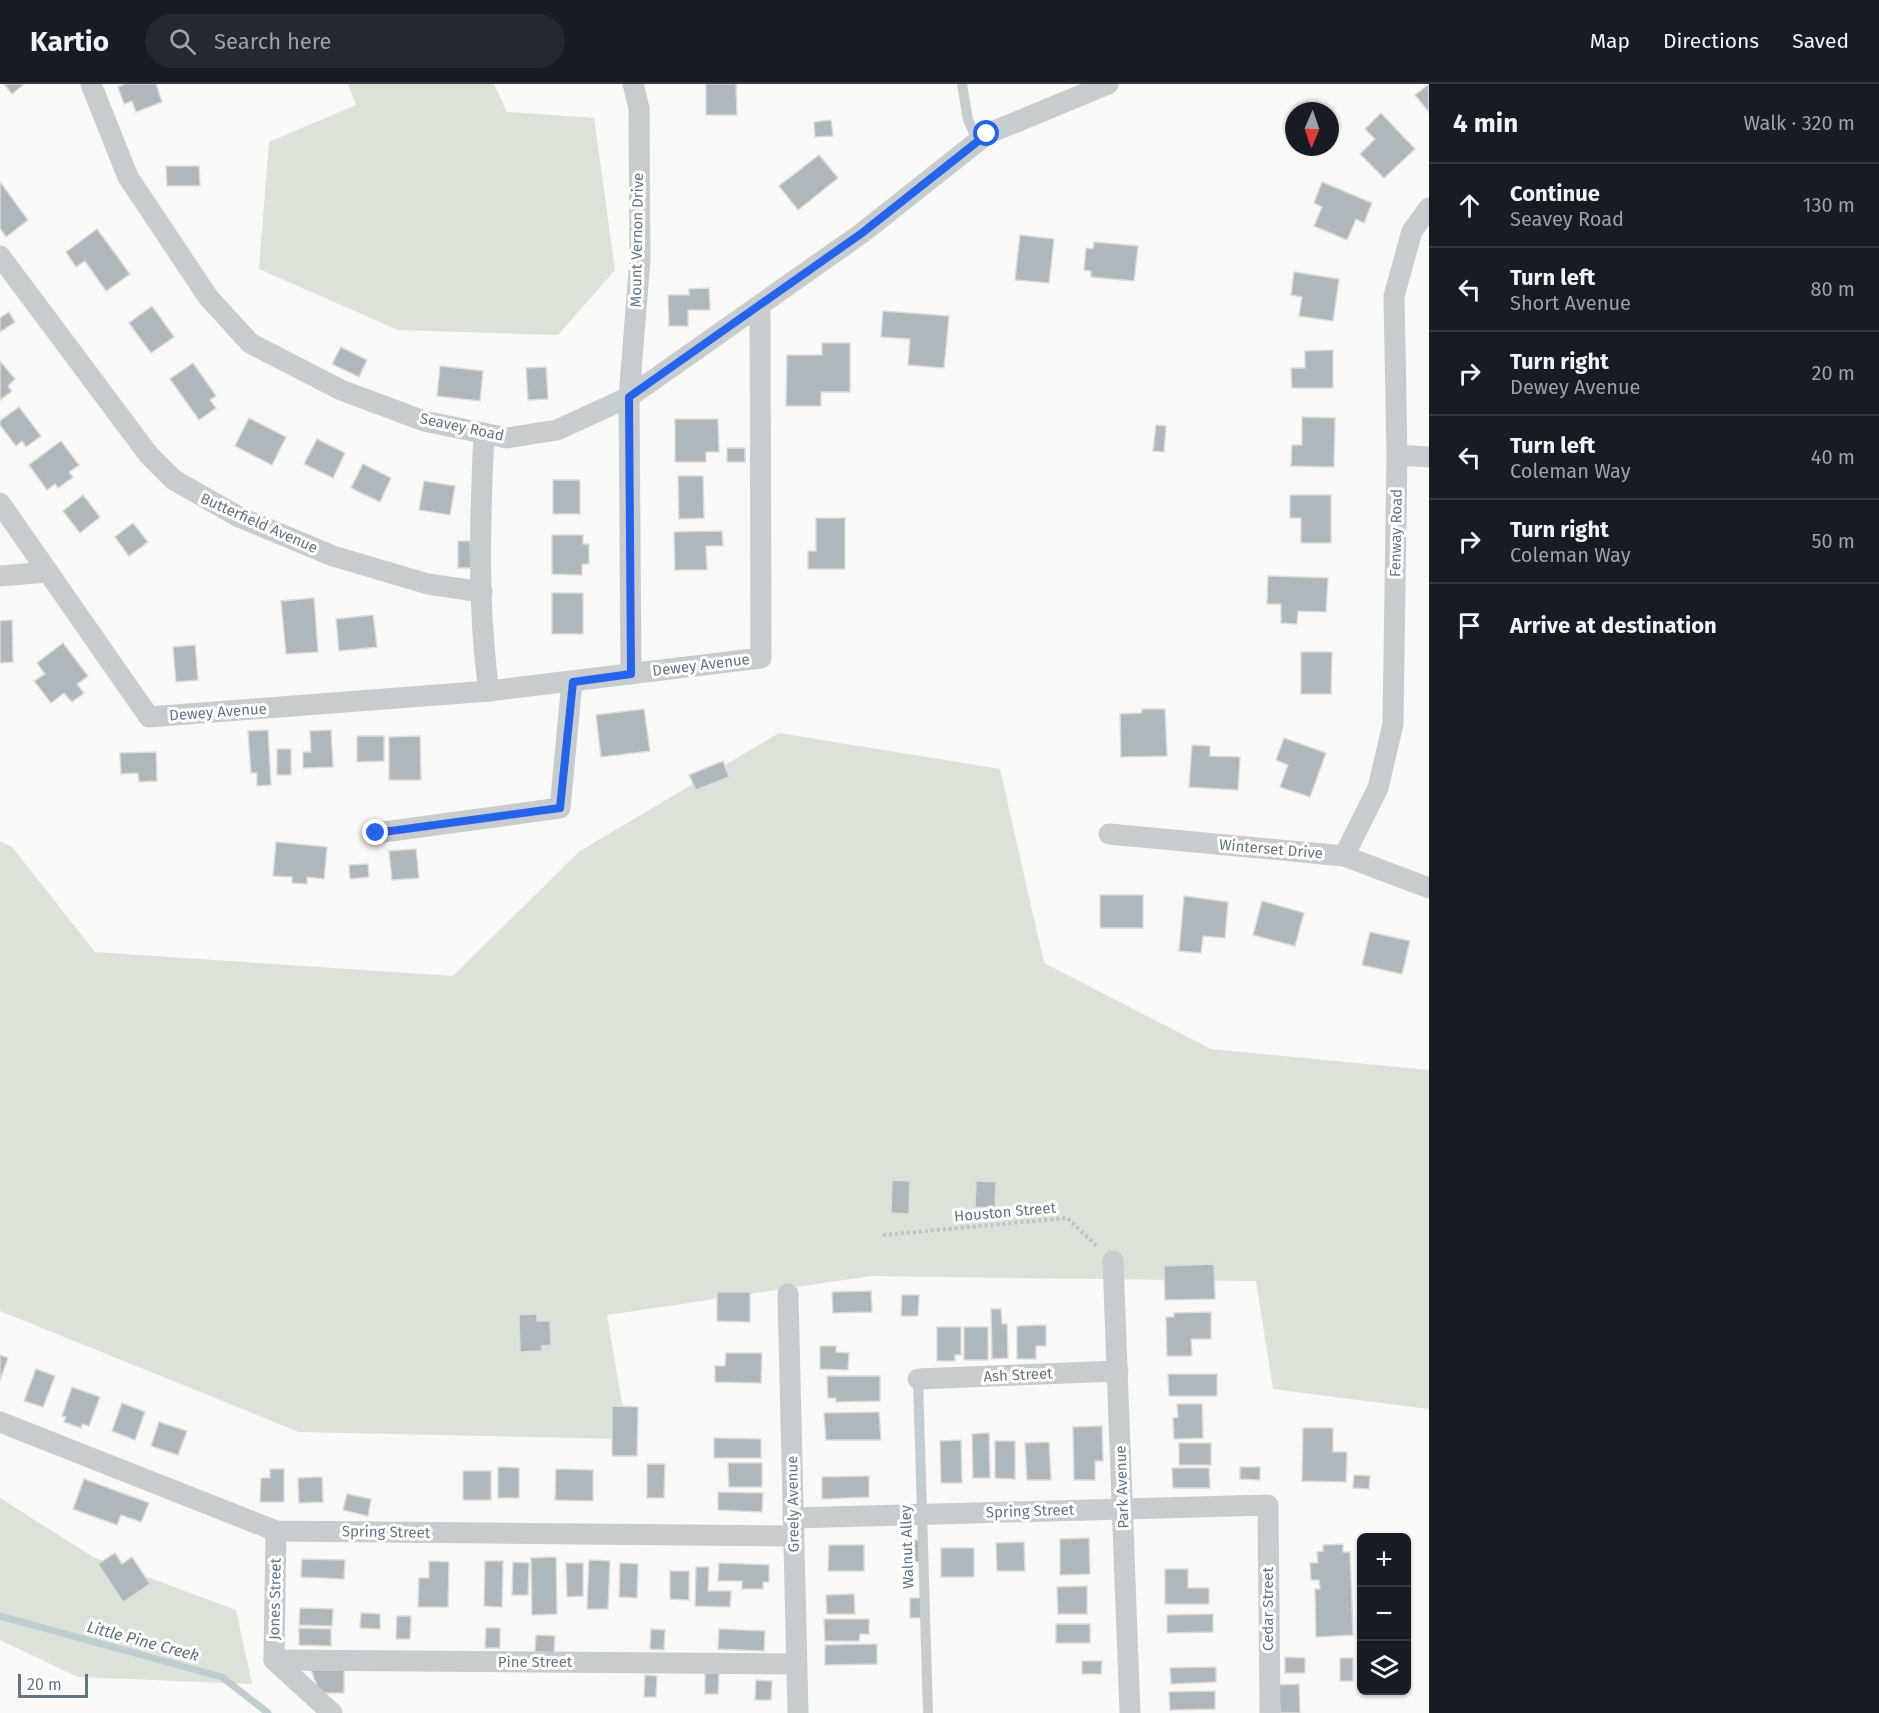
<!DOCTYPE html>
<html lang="en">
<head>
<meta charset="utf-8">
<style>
	:root { --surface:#171b24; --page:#242831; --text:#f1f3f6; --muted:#9ea1a6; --line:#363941 }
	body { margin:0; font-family:"Fira Sans",sans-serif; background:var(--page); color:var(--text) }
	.controls { position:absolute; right:18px; bottom:18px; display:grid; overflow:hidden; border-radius:9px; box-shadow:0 2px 4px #0004 }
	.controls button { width:54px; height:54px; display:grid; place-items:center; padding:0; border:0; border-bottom:2px solid var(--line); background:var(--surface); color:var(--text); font:30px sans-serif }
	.compass { position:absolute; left:1285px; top:18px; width:54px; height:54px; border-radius:50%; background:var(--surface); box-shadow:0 2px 4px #0004; rotate:182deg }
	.scale { position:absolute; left:18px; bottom:15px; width:70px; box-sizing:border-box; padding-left:6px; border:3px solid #627784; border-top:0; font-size:16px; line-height:21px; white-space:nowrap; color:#627784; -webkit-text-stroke:4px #fff; paint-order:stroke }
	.stop { position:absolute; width:18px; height:18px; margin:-14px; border:4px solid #2563eb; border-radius:50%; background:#fff }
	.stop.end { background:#2563eb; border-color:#fff; box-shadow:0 2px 6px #0008 }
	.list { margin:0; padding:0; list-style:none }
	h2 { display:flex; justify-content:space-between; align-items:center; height:78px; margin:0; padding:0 24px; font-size:26px }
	h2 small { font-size:20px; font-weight:400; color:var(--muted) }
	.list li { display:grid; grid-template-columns:39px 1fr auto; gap:18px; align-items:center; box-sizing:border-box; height:84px; padding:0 24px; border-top:2px solid var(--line) }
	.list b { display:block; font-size:22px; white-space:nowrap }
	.list p { margin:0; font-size:20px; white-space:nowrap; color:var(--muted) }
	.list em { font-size:20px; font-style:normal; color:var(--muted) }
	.icon { flex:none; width:33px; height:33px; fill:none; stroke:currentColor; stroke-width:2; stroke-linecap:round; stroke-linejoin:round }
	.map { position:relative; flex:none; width:1429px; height:1629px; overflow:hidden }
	header { display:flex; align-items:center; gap:36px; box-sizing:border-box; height:84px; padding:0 30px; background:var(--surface); border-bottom:2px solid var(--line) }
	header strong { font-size:28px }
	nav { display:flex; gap:33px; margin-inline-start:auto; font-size:21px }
	.search { width:420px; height:54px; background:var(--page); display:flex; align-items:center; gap:15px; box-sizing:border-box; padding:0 21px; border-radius:33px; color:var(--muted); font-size:22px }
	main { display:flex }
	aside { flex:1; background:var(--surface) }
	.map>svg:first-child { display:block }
</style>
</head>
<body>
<header>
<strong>Kartio</strong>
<div class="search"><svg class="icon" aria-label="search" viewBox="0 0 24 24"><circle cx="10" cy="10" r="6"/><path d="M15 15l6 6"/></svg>Search here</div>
<nav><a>Map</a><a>Directions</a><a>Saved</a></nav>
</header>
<main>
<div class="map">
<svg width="1429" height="1629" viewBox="0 0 1429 1629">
	<rect width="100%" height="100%" fill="#f9f9f7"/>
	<g fill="#dbe2d7">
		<polygon points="348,0 494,0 507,28 594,34 615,186 558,251 398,246 259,185 269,58 356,21"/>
		<polygon points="779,649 1000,685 1044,879 1211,965 1429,986 1429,1325 1273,1305 1256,1197 871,1192 607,1231 628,1355 299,1348 0,1227 0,757 12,763 95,868 453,892 580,767"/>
		<polygon points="0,1414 93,1473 236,1526 252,1600 78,1593 0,1556"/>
	</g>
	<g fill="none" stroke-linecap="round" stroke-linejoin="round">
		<polyline stroke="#bfccd0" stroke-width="7" points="0,1532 222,1593 268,1629"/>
	</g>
	<g fill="#adb7bc" stroke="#dbdbd9" stroke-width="1.5">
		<polygon points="4,0 22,0 23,1 12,10"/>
		<polygon points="125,0 156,0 162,18 136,28 132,17 124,20 118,3"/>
		<polygon points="706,0 736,0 737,31 706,31"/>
		<polygon points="1429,0 1429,28 1415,11"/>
		<polygon points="1381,29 1415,65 1384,94 1360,70 1375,55 1365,45"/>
		<polygon points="831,36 833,52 815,53 814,38"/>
		<polygon points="819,71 838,94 798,126 779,102"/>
		<polygon points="166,82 199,82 200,102 167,102"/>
		<polygon points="0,98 28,136 6,153 0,144"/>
		<polygon points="1322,98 1372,119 1364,139 1356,135 1347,156 1314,142 1322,123 1314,119"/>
		<polygon points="97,145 130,190 106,207 85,177 76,183 66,168"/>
		<polygon points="1020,151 1054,155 1049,199 1015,196"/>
		<polygon points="1094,158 1138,162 1134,197 1091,193 1091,187 1084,186 1086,164 1093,165"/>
		<polygon points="1294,188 1339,195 1333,237 1299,232 1302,213 1291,211"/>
		<polygon points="709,204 710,226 688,226 688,242 669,242 668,211 689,211 689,205"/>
		<polygon points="152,222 174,253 151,269 129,239"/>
		<polygon points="883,227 949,232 944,284 908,281 910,255 881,253"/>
		<polygon points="9,228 15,238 0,248 0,234"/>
		<polygon points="822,259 850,259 850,308 821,308 821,322 786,322 787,271 822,271"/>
		<polygon points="341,263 367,276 359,293 332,280"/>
		<polygon points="1333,266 1333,304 1292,304 1291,284 1305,284 1305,267"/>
		<polygon points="0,277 15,295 8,302 12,307 0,316"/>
		<polygon points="193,279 216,312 210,316 216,324 199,336 170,295"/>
		<polygon points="440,282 483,287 480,317 437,312"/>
		<polygon points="546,283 548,315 528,316 526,284"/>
		<polygon points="19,323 41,352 26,363 22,357 16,362 0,341 0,337"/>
		<polygon points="1302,333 1335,334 1334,383 1291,382 1292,361 1302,361"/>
		<polygon points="249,334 286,353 272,381 235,362"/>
		<polygon points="675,335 718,335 719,368 706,368 706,378 675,378"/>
		<polygon points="1156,341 1166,342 1164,368 1153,367"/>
		<polygon points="317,355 345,369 333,394 304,380"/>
		<polygon points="61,357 79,381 69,388 73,393 58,404 55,400 47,406 29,381"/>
		<rect x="727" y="364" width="18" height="14"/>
		<polygon points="363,380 391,394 380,418 351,404"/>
		<polygon points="678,392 703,392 704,434 679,435"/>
		<rect x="553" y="396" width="27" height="34"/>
		<polygon points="424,397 455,402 450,431 419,426"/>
		<polygon points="83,411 100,433 80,449 63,427"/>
		<polygon points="1290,411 1331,411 1331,459 1301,459 1301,434 1290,434"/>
		<polygon points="816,434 845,434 845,485 808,485 808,467 816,467"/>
		<polygon points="133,439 148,458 129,472 115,453"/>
		<polygon points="722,447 723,462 706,462 707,486 675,486 674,448"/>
		<polygon points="552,451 583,451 583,460 589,460 589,480 582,480 582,491 552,490"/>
		<polygon points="458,457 470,457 471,484 458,484"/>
		<polygon points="1268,492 1328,494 1326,528 1298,527 1297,540 1281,539 1281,520 1267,520"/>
		<rect x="552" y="509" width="31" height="41"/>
		<polygon points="314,514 318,568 286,570 281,517"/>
		<polygon points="373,531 377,563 339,567 336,535"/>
		<polygon points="12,536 13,578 0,579 0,537"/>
		<polygon points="63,559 88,592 77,600 84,609 72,618 64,609 51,619 34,597 45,590 37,579"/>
		<polygon points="195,561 198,596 176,598 173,563"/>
		<polygon points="1301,568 1332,568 1331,610 1301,610"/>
		<polygon points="644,625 650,667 601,673 596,631"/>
		<polygon points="1142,625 1165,625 1167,672 1121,673 1120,630 1142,629"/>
		<polygon points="268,646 271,701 257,702 257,689 251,689 248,647"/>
		<polygon points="331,646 333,683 303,684 303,668 311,668 310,647"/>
		<polygon points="357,652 384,652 384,677 357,678"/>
		<polygon points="420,652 421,696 389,696 389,653"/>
		<polygon points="1284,654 1326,669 1310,713 1280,703 1288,681 1276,676"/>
		<polygon points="1192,661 1210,662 1210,672 1240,673 1238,706 1189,703"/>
		<rect x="277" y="665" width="14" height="26"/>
		<polygon points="156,668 157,697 139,698 138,689 121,690 120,669"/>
		<polygon points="723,677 729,693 696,706 689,691"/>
		<polygon points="276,758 327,763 324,795 307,793 307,800 292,799 292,793 273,792"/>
		<polygon points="416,765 419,794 392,796 389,767"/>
		<polygon points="368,780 369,793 350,795 349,781"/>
		<rect x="1100" y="811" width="43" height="33"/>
		<polygon points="1184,812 1228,818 1225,854 1203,852 1201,869 1179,867"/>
		<polygon points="1262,817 1304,829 1295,862 1253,851"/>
		<polygon points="1370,848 1410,857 1402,890 1362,881"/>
		<polygon points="892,1096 910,1097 909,1130 891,1129"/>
		<polygon points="976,1097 996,1098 995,1124 975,1123"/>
		<polygon points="1214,1180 1215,1215 1165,1216 1164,1182"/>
		<polygon points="871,1207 872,1228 833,1229 832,1208"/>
		<polygon points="717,1208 750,1208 750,1238 717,1237"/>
		<polygon points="902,1211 919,1211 918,1232 901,1232"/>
		<polygon points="991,1225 1001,1225 1002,1240 1007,1240 1008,1274 992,1275"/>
		<polygon points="1211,1228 1211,1255 1191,1255 1192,1272 1167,1272 1166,1233 1174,1233 1174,1229"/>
		<polygon points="537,1230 537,1237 550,1237 551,1261 542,1262 542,1267 520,1268 519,1231"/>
		<polygon points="1046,1241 1046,1262 1036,1262 1036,1275 1017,1275 1017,1242"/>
		<polygon points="937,1243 961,1243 961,1271 955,1271 955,1277 937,1277"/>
		<rect x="964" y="1243" width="24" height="33"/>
		<polygon points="820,1262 836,1262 836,1268 849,1269 848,1286 820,1285"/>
		<polygon points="726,1269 762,1269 761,1299 715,1298 715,1282 725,1282"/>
		<polygon points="0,1271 8,1274 0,1296"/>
		<polygon points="36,1285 55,1292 43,1323 24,1317"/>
		<polygon points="1168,1290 1217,1290 1217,1312 1169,1312"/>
		<polygon points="827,1292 880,1292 880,1317 836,1318 836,1314 828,1314"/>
		<polygon points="72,1303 100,1313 89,1342 82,1340 81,1344 64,1338 66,1333 62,1332"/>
		<polygon points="122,1319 145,1328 135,1356 112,1347"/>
		<polygon points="1177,1320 1202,1320 1203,1354 1174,1355 1173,1334 1178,1333"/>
		<polygon points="612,1322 638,1323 637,1372 612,1372"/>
		<polygon points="879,1328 881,1356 826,1356 824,1329"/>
		<polygon points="159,1338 187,1347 178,1371 151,1362"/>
		<polygon points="1102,1342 1103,1377 1095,1377 1095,1396 1074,1396 1073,1343"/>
		<polygon points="1303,1344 1333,1344 1333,1368 1347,1368 1346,1398 1302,1397"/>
		<polygon points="989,1349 990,1394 973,1394 972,1350"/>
		<polygon points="714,1354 761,1355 761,1374 714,1374"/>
		<polygon points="961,1356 962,1399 941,1399 940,1357"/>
		<polygon points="995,1357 1015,1357 1015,1395 995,1394"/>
		<polygon points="1049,1358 1051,1396 1027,1396 1025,1359"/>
		<rect x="1179" y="1359" width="32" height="22"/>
		<polygon points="728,1379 762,1379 762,1403 729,1403"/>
		<polygon points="647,1380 665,1380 664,1414 647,1414"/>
		<polygon points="498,1383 519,1384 519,1414 498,1414"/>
		<polygon points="1240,1383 1260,1383 1260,1396 1240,1395"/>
		<polygon points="1172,1384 1209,1384 1210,1404 1173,1404"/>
		<polygon points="270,1385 284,1385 284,1418 260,1418 261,1394 270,1394"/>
		<polygon points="556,1385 593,1386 593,1417 555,1416"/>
		<rect x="463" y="1387" width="28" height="29"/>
		<polygon points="1354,1391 1370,1392 1369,1405 1353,1404"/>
		<polygon points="869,1392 869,1413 822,1415 822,1393"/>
		<polygon points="322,1393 323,1418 299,1419 298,1394"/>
		<polygon points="84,1395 149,1419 141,1438 121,1431 117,1441 73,1425"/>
		<polygon points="718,1408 763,1409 762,1428 718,1426"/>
		<polygon points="347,1410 371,1415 368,1432 343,1426"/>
		<polygon points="1089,1454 1090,1490 1060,1491 1060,1455"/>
		<rect x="903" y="1456" width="19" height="22"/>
		<polygon points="1024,1458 1025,1487 997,1487 996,1459"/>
		<polygon points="1343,1460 1343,1468 1350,1468 1353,1551 1316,1553 1315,1505 1320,1505 1319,1496 1311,1496 1310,1479 1318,1479 1317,1468 1323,1467 1323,1461"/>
		<polygon points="829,1461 864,1461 864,1487 828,1487"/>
		<rect x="941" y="1464" width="33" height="29"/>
		<polygon points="115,1469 122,1480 132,1473 150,1500 123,1518 98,1480"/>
		<polygon points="556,1473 557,1530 532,1531 531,1474"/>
		<polygon points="302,1475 345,1476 344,1495 301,1493"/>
		<polygon points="589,1476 610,1477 608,1525 587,1525"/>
		<polygon points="429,1477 449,1478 448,1523 418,1523 419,1494 429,1494"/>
		<polygon points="485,1477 503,1477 502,1523 484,1522"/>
		<polygon points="513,1478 529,1479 528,1511 512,1511"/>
		<polygon points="566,1479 583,1479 583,1512 567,1513"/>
		<polygon points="620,1479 638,1480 637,1514 619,1513"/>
		<polygon points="719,1479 769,1481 769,1498 763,1498 763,1505 742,1505 742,1497 718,1497"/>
		<polygon points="696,1483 709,1483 708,1507 731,1507 730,1523 695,1522"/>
		<polygon points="1165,1485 1188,1485 1188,1504 1209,1504 1209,1520 1165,1520"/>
		<polygon points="670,1487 689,1487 689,1516 670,1515"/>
		<polygon points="1087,1502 1087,1530 1058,1530 1057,1503"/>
		<polygon points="854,1510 855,1530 827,1530 826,1511"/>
		<rect x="910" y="1514" width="13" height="20"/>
		<polygon points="300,1524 333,1525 332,1542 299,1541"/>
		<polygon points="361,1529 380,1530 380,1545 360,1544"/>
		<polygon points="1213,1530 1213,1548 1167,1549 1167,1531"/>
		<polygon points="397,1532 411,1532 410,1555 396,1555"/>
		<polygon points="824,1535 869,1535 869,1550 860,1550 859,1557 825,1557"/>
		<rect x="1056" y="1540" width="34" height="19"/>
		<polygon points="299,1544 331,1545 331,1562 299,1561"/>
		<polygon points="486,1544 500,1544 500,1564 485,1564"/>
		<polygon points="651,1545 665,1546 664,1566 650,1565"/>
		<polygon points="719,1545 765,1547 764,1567 718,1565"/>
		<polygon points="536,1551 555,1552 554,1569 535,1568"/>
		<polygon points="877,1560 877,1580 825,1581 825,1561"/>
		<polygon points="1285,1573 1305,1574 1305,1589 1285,1589"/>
		<rect x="1340" y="1574" width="13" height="23"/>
		<polygon points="1082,1577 1102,1577 1101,1590 1082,1590"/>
		<polygon points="1216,1583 1216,1598 1171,1600 1170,1584"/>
		<polygon points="311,1586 344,1586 344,1609 320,1609"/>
		<polygon points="705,1589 719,1589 718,1610 705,1610"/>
		<polygon points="645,1591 657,1592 656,1613 644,1613"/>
		<polygon points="756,1596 772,1597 771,1616 755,1616"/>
		<polygon points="1299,1600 1300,1629 1280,1629 1278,1601"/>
		<polygon points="1215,1607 1215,1625 1170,1626 1169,1608"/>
	</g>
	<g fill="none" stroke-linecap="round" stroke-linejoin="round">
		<polyline stroke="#c0c3c5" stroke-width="4" stroke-dasharray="3 3" stroke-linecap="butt" points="883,1151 1067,1134 1098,1163"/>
		<g stroke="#c7cccf" stroke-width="10">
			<polyline points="962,0 968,36 978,57"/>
			<polyline points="918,1295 928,1629"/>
		</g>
		<g stroke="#c7cccf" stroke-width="21">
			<polyline points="91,0 128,93 208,213 250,259 341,306 424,337 507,354 557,346 629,313 862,149 987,50 1108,0"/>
			<polyline points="0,172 148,370 174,396 239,433 333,472 428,500 482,508"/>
			<path d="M484 349C480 434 477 522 489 607"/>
			<polyline points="1397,371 1429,373"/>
			<polyline points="0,419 149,633 489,607 761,574 760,223"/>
			<polyline points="0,492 48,488"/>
			<polyline points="631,590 629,313 640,175 639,24 633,0"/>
			<polyline points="376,749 560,724 572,598"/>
			<polyline points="1109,750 1344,772 1429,804"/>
			<polyline points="1344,772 1378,704 1393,640 1397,371 1394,212 1412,147 1429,124"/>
			<polyline points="1113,1177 1130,1629"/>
			<polyline points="788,1210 798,1629"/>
			<polyline points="918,1295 1118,1287"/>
			<polyline points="0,1338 276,1447 794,1452"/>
			<polyline points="793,1434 1268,1421 1270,1629"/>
			<polyline points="276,1447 274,1576 332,1629"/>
			<polyline points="274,1576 796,1580"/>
		</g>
	</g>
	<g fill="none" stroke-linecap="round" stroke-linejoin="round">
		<polyline stroke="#2563eb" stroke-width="8" points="376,749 560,724 573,598 631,590 629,313 862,149 987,50"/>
	</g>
	<g text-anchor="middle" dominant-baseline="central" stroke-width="6" stroke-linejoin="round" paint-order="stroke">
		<g font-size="15" fill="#627784" stroke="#fff">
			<text transform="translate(637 156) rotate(-89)">Mount Vernon Drive</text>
			<text transform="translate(462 343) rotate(12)">Seavey Road</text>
			<text transform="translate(259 439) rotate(24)">Butterfield Avenue</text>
			<text transform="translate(1396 449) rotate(-89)">Fenway Road</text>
			<text transform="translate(701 581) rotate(-7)">Dewey Avenue</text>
			<text transform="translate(218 628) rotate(-4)">Dewey Avenue</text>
			<text transform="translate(1271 765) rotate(5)">Winterset Drive</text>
			<text transform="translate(1005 1128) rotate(-5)">Houston Street</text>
			<text transform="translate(1018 1291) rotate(-3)">Ash Street</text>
			<text transform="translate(1122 1403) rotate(-92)">Park Avenue</text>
			<text transform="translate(793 1420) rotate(-91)">Greely Avenue</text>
			<text transform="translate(1030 1427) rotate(-2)">Spring Street</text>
			<text transform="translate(386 1448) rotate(1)">Spring Street</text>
			<text transform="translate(907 1463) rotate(-92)">Walnut Alley</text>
			<text transform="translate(275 1515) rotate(-89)">Jones Street</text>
			<text transform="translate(1268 1525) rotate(-90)">Cedar Street</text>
			<text x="535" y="1578">Pine Street</text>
		</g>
		<g font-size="16" font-style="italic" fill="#5e767d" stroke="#fff">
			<text transform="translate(143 1557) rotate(15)">Little Pine Creek</text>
		</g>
	</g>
</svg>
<div class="controls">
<button>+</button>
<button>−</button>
<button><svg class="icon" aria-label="layers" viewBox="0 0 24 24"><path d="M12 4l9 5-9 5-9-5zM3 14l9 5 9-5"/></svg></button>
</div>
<svg class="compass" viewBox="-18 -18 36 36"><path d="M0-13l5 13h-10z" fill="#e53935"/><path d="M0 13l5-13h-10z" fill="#9ea1a6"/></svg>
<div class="scale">20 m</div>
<div class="stop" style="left:987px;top:50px"></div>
<div class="stop end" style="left:376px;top:749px"></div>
</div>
<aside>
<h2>4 min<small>Walk · 320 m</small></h2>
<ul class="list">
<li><svg class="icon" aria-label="ahead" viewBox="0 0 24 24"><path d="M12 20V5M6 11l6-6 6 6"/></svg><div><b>Continue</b><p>Seavey Road</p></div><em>130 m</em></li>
<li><svg class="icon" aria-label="left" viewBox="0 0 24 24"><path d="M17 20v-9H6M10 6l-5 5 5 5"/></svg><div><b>Turn left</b><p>Short Avenue</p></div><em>80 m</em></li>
<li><svg class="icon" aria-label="right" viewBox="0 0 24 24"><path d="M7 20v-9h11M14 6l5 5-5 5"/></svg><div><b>Turn right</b><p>Dewey Avenue</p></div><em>20 m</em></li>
<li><svg class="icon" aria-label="left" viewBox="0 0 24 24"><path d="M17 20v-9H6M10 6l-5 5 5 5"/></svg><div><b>Turn left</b><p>Coleman Way</p></div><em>40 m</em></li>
<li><svg class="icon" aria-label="right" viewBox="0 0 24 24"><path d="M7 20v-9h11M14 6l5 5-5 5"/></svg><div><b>Turn right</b><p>Coleman Way</p></div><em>50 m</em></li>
<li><svg class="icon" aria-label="arrive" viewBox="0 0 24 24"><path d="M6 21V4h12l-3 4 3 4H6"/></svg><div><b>Arrive at destination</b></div></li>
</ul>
</aside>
</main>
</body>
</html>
